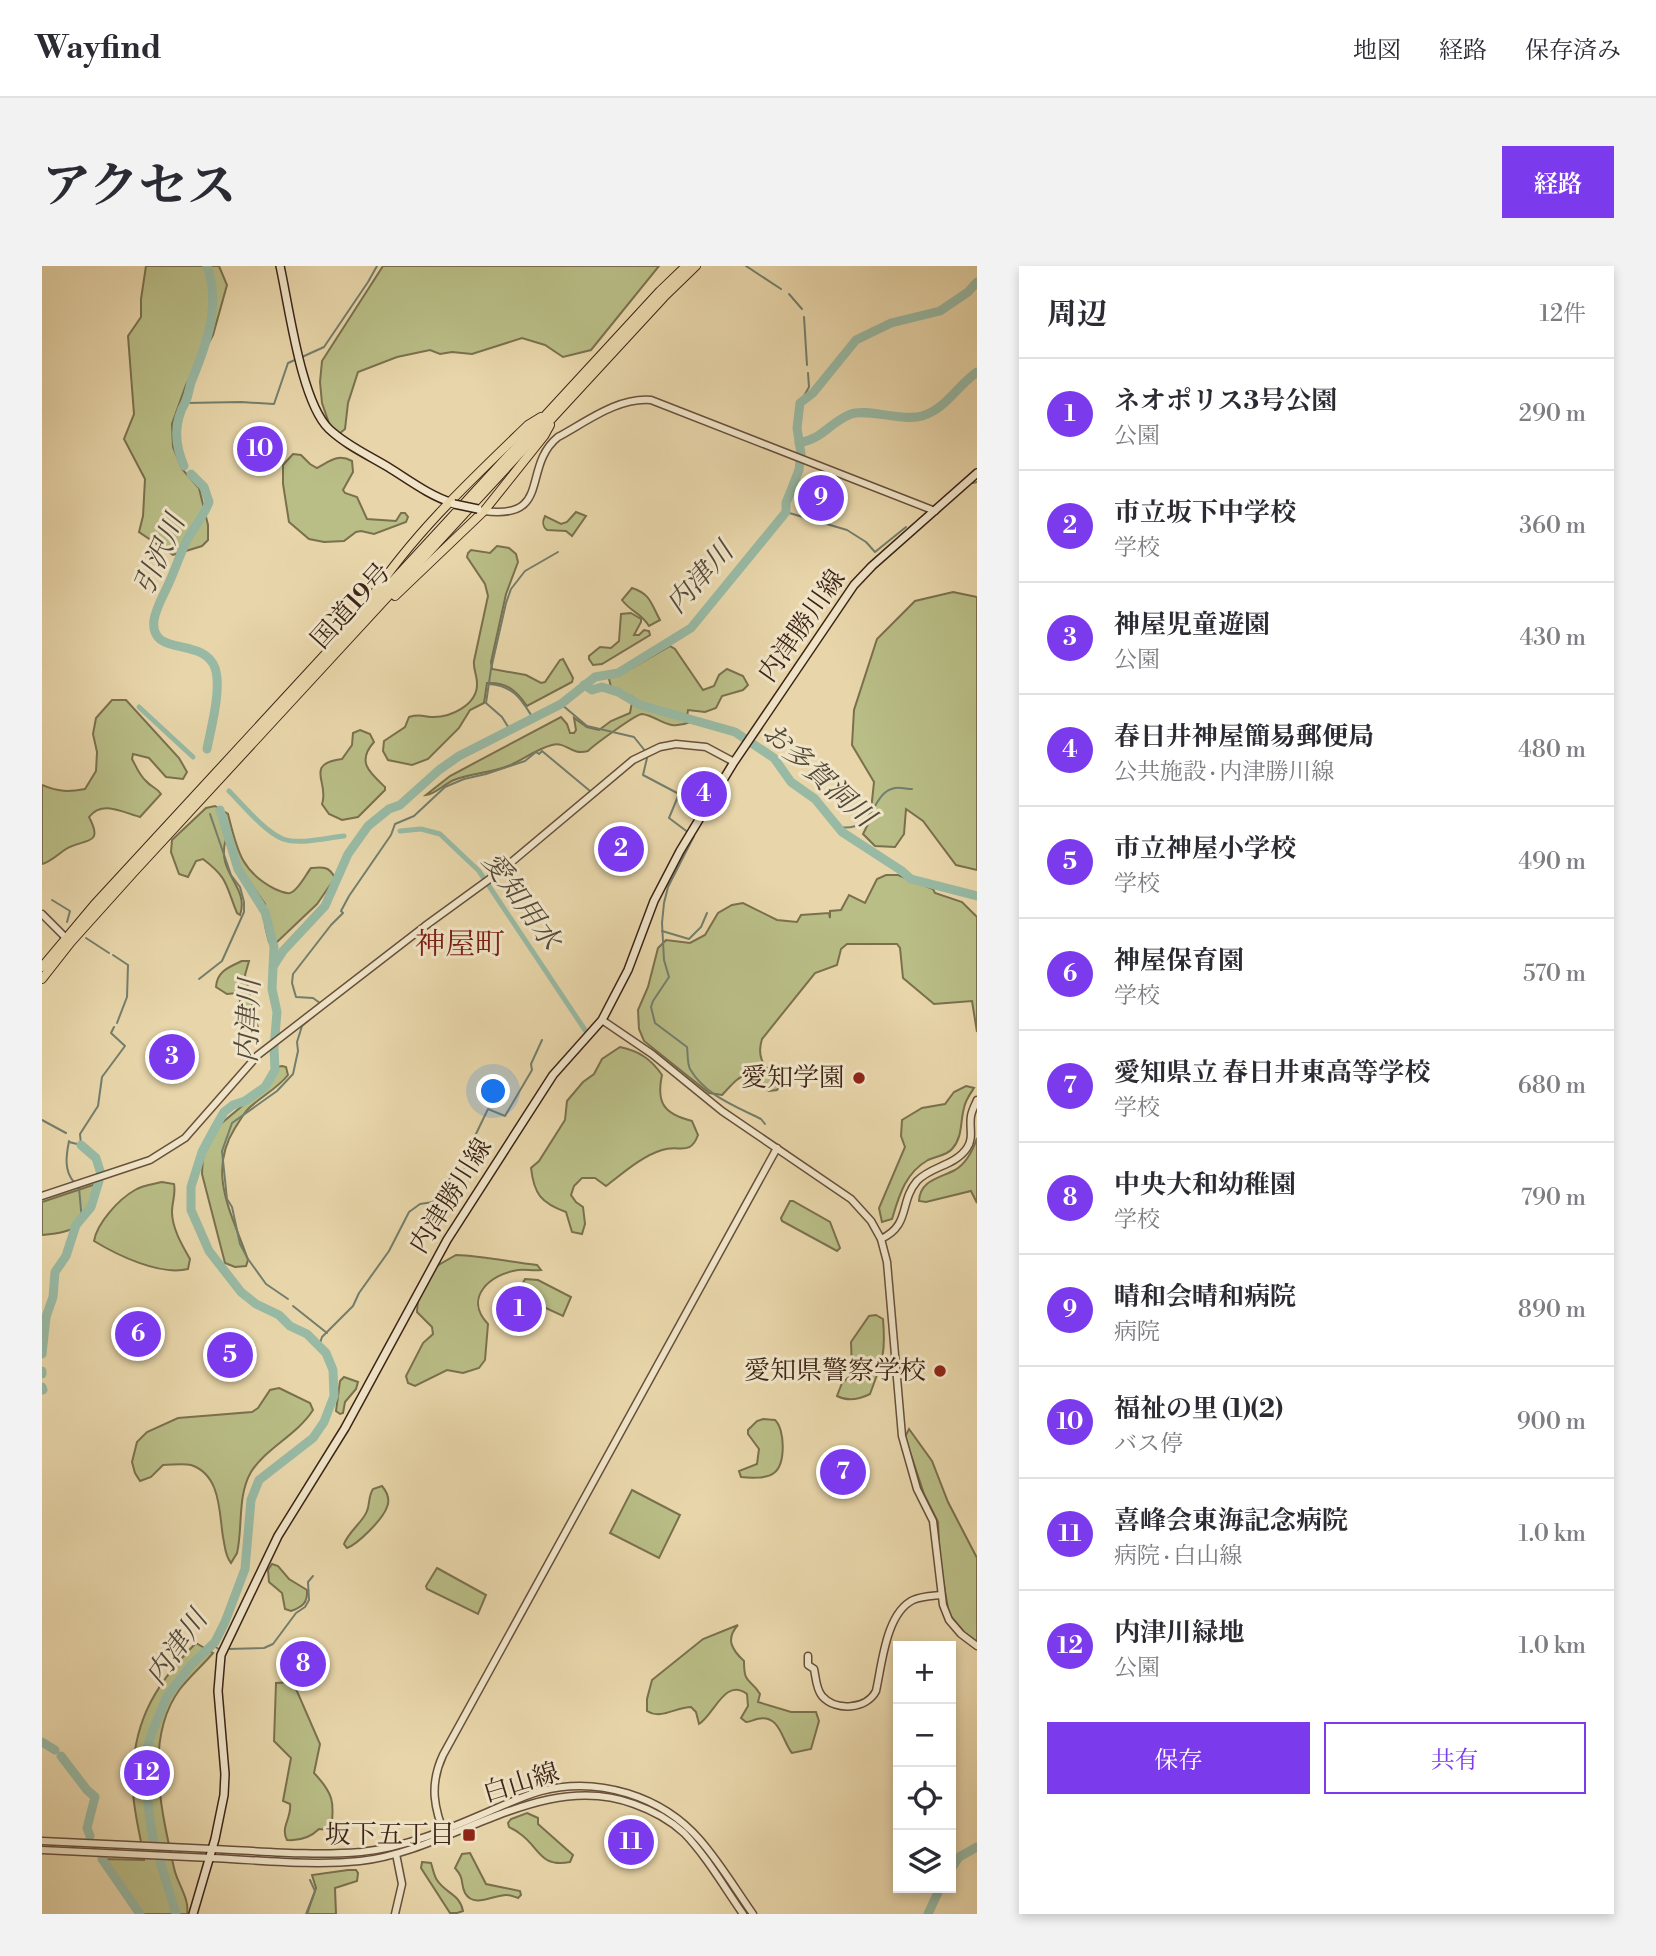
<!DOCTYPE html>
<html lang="ja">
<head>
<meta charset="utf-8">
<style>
	:root { --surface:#fff; --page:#f2f2f3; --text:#2b2b33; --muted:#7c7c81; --line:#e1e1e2; --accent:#7c3aed }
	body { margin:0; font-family:"Libre Bodoni","Noto Serif JP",serif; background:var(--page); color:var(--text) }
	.controls { position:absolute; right:21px; bottom:21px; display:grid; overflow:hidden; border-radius:0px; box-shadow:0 4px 10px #0003 }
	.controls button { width:63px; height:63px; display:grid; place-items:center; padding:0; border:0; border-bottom:2px solid var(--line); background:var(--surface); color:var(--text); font:35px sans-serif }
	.you { position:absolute; left:452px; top:826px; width:24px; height:24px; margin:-18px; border:5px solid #fff; border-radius:50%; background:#1a73e8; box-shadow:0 0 0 10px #1a73e833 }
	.badge { display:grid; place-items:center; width:46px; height:46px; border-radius:50%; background:var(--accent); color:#fff; font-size:23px; font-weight:700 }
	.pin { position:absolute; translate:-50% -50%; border:4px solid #fff; box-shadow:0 2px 7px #0006 }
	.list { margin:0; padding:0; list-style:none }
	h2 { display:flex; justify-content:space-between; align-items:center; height:91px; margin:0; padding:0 28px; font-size:30px }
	h2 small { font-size:23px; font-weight:400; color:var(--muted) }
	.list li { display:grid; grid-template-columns:46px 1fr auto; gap:21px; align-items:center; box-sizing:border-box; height:112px; padding:0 28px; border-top:2px solid var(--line) }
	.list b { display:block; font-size:26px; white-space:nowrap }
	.list p { margin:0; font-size:23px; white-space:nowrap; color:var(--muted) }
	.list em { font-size:23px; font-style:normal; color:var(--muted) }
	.actions { display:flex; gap:14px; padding:21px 28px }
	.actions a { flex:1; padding:16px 0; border:2px solid var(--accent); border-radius:0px; text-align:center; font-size:24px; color:var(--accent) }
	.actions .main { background:var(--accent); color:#fff }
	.icon { flex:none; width:38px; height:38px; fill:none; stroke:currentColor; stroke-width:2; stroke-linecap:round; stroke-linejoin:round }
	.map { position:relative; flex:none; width:935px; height:1648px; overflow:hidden; border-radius:0px }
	header { display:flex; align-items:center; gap:42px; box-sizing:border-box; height:98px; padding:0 35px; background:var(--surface); border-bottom:2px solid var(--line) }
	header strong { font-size:33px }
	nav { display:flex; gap:38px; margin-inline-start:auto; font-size:24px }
	.intro { display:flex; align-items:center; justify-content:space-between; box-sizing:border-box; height:168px; padding:0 42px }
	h1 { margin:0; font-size:49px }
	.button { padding:18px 32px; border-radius:0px; background:var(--accent); color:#fff; font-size:24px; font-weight:700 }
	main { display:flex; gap:42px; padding:0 42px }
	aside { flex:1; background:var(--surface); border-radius:0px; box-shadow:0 4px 10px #0003 }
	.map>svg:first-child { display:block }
</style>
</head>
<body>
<header>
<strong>Wayfind</strong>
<nav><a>地図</a><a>経路</a><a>保存済み</a></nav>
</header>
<div class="intro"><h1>アクセス</h1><a class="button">経路</a></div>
<main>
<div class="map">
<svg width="935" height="1648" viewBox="0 0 935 1648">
	<rect width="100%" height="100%" fill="#e8d6aa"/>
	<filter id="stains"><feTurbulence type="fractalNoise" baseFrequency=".00286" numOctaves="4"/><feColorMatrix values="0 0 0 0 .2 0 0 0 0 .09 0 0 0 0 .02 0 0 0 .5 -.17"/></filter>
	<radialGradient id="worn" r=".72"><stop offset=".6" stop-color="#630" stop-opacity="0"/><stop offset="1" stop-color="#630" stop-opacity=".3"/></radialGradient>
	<g fill="#b9bd86" stroke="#7a704e" stroke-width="2">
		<polygon points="104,0 177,0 185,19 171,69 144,119 130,158 131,181 140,203 157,222 166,259 166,274 160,280 131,289 97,266 101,250 103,213 82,173 92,148 86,70 99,51 99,33"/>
		<polygon points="341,0 617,0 549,84 521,91 503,79 480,72 430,88 410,86 398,88 388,84 355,91 316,106 306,137 303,163 297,168 290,166 280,137 278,116 280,95"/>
		<path d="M251 188 259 189 268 198 275 202C287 196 295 187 310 195L311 206 301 224 303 227 315 231 325 253 354 255 359 247H363L366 251 364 256 332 268 319 265 314 266 302 275 282 276 267 273 247 256 241 218V199Z"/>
		<path d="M534 246 544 250 530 270 524 265 505 264C500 260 500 256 503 250L519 258 525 256Z"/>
		<path d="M455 280 467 282 474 288 476 296 464 328 449 396 450 403 484 409 499 417 503 416 518 394 521 393 531 412 530 416 485 440C474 424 464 416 445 417L442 437 428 444 417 462 386 493 370 499 346 494 341 485 342 475 363 461 367 451C377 448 380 450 389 451 408 452 436 439 435 417 435 409 431 403 432 395L446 330 443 318 425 291 426 287 429 284 448 287Z"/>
		<path d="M590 322C609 328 609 338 618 354L607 360C599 347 589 346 580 334Z"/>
		<polygon points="911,326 935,331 935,604 914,599 881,555 864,543 862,568 853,581 833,580 821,568 828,554 832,516 810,479 812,444 835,373 873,335"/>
		<polygon points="589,347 599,353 599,356 592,369 597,369 602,364 607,365 608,369 560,398 551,399 547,393 547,390 558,381 569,382 577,375 579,348"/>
		<path d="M628 380 633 383 661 424 672 420 677 409 685 403 701 410 706 419 701 424 680 430 674 442 663 446 646 444 645 451 648 456C625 466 617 450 600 448 594 448 552 479 546 485 528 490 525 475 510 479 494 483 481 494 466 500 449 507 429 507 412 514 402 518 394 528 384 529L408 510 519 451 525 458 528 467H532L534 464 532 452 545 461 557 464 569 455 588 447 591 431 569 421 567 413 569 410 590 402Z"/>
		<path d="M70 434H84L137 492 145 506 141 513 124 511 107 492 91 488 90 493C94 500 97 509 104 515 109 521 114 521 119 528L98 551C80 546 60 534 47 551 63 581 41 572 24 583 16 588 10 595 0 598V519C16 526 27 526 43 523L54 505 55 486 51 468 54 452Z"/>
		<path d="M318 464 328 468 332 476C314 496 328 507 343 521V524L316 551 300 554 287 548 280 538C288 517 261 498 300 493L310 479 311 467Z"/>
		<path d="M173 540 186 548C195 583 198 605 233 623 238 625 243 628 248 627 256 625 264 608 269 602 281 601 287 600 293 612L275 638 234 677 227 676 223 660V638L198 602 188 574 184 573C173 607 208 620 198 649L195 647C183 618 187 613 161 593L154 595 146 611 137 608 129 586 130 574 164 542Z"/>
		<path d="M844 609H856L891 623 893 627 920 636 935 651V766L930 735 892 738 861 712 858 682 855 678H805L799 683 795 699 773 707 720 773C713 796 726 802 739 818L735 824 727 825C700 807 704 803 680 829L667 827 602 775 597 763 596 744 606 721 616 682 624 674 648 677 663 669 676 647 690 639 701 637 735 654 755 656 759 649 787 647 788 652V645L799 644 807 629 823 637 835 613Z"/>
		<path d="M200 695H207L203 709 216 762 208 761 199 754 197 741 198 734 195 727 185 728 174 721C175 705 187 701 200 695Z"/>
		<path d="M578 781C597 785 609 793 620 809 614 837 622 848 650 855L656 869C648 891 637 878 620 884 600 890 580 908 564 920L553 912H540L532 920 529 929 534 936 541 941 543 958 540 968 530 966 524 946C499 937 492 928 489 902L497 895 523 854 525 835 541 816 552 808 560 793Z"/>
		<path d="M240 800 244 801 246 809C235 823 218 831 205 844 201 849 197 856 193 862 164 908 191 949 206 994L204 1000 193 1001 183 997 160 908 161 889 175 861 212 830 235 801Z"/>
		<path d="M924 820 932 822C928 828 923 835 922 842 918 856 921 871 910 883 904 890 894 890 886 894 863 907 857 930 850 953L840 956 837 942 863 881 859 870 860 854 880 842 903 838 912 826Z"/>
		<path d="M935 872V937L929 925 884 936 877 935C878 914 898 912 913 904 925 897 931 884 935 872Z"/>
		<path d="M120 916 132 918C134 928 130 936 130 946 130 962 140 979 148 993L146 1003C118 1010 75 989 52 975 55 957 77 933 93 924 101 919 112 918 120 916Z"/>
		<path d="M54 918 57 923C43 957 39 966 0 969V936Z"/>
		<polygon points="748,935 751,935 788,956 798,982 795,985 740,955 739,952"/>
		<path d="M414 989C441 990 468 996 495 999L499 1004C491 1005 483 1003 476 1004 448 1008 421 1032 446 1058L443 1094 437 1102 421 1107 405 1104 373 1120 366 1117 364 1110 381 1077 391 1068 390 1061 375 1046 376 1033 393 1001Z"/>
		<polygon points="483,1013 496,1014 529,1031 521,1050 493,1037 480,1060 462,1052"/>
		<path d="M834 1049 841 1053C844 1089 840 1095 828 1128 818 1133 806 1136 795 1130L800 1117 807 1111 810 1104 809 1076 827 1050Z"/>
		<polygon points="302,1111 316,1116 314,1123 303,1136 301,1147 298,1148 294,1145 298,1115"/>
		<path d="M237 1122 268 1137 271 1144C255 1169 224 1182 209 1206 195 1230 201 1262 195 1287L189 1297C183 1290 183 1280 181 1271 177 1246 179 1209 149 1199 141 1197 130 1199 121 1199L109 1211 98 1215 93 1207 90 1196 95 1176 105 1166 136 1152 210 1146 216 1142 228 1124Z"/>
		<path d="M721 1153 733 1154C743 1163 744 1198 732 1207 725 1213 707 1212 699 1211L697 1205 715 1198 717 1183 706 1168V1164L715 1155Z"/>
		<polygon points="867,1163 890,1195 906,1236 935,1292 935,1376 922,1366 907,1348 898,1297 896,1256 882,1228 863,1171"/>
		<path d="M340 1220C345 1226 348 1234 345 1241 341 1253 316 1278 305 1282L302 1278C307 1265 321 1256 325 1245 328 1238 326 1231 331 1223Z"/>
		<polygon points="590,1224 638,1249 617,1292 568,1267"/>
		<path d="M230 1298 236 1300 247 1313 265 1324C266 1337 260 1341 249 1345L243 1343 240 1327 227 1316 226 1304Z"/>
		<polygon points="395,1302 444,1329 436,1348 385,1323 384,1320"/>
		<path d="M696 1359C683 1373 690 1384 702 1395 702 1420 708 1411 718 1428L716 1436 749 1446H774L777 1455 769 1483 750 1487C740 1475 738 1447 715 1453 711 1454 708 1456 704 1456L699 1452 706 1440 705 1428C683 1411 672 1449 657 1458L654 1446 649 1441C634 1441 619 1454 605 1445V1433L610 1414 661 1373Z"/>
		<path d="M154 1377 171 1387C161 1399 148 1410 138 1423 101 1473 120 1547 132 1602 135 1617 148 1633 145 1648H100L61 1593 102 1594C99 1571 92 1548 91 1525 88 1462 110 1421 154 1377Z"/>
		<path d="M251 1416 278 1478 272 1507C291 1527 293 1536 289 1564L277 1563C268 1572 258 1575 245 1574 238 1561 250 1552 248 1538L241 1535 249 1492 232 1475 234 1417Z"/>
		<path d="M485 1547 496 1552V1558L531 1589 528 1596C497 1602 498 1581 477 1567 474 1564 470 1563 467 1561L466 1557 469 1553Z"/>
		<path d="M428 1587 444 1618 478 1625 479 1629 476 1632C473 1631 469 1629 465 1629 453 1628 432 1643 423 1627 418 1617 423 1613 413 1602L420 1588Z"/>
		<path d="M380 1596 389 1597C391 1603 392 1610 395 1614 403 1627 418 1628 421 1645L415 1647H408L379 1602Z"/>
		<polygon points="306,1604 314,1604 316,1607 315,1615 293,1622 294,1648 265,1648 274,1622 270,1609"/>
	</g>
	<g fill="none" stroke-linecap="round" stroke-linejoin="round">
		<g stroke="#737e6c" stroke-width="2">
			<polyline points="704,0 739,23"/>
			<polyline points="747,28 760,43"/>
			<polyline points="762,51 765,99"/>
			<polyline points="260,91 282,81 326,16 335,0"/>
			<polyline points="143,137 199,136 232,138 246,97 255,93"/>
			<polyline points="758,137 767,121 766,107"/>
			<polyline points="931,217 935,216"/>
			<polyline points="744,246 805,264 824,276 833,286 864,261"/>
			<path d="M447 418C472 420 479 433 491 452"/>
			<polyline points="519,438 545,460 592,471 604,486"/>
			<polyline points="468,464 460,451 444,437 449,403 464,337 469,323 483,305 516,286"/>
			<polyline points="605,492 601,509 637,528 627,552 647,567"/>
			<path d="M796 561C836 567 827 527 853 522 858 521 865 523 870 523"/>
			<path d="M652 570 626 621 622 637 620 657 622 694 627 711 611 735 609 741 613 757 645 781C646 788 645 797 648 803 663 829 693 840 719 853L723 858"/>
			<polyline points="10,634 28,645 25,656"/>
			<polyline points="620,665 647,673 659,661 665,647"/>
			<polyline points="44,672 67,687"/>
			<polyline points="71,689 86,699 85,731 75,757"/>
			<polyline points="157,713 180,695 202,646 202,636 198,621 189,609 168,548"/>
			<polyline points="278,737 271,732 254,731 250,717 251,708 289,659 301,647 299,645 307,630 349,569 353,558 372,550 403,521 422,513 444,508 483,495 494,486 497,488 500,485 548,525"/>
			<polyline points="0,854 24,867"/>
			<path d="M27 875C24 890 22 905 32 916"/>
			<polyline points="27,876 39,879 38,868 56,840 60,811 83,780 69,767 72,761"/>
			<polyline points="37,922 40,955"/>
			<polyline points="246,1033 224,1018 206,993 198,978 190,941 185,933 180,885 190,857 235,825 251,808 256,785 255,776 260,760 281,742"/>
			<polyline points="251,1040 285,1067"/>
			<polyline points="277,1080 280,1071 311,1040 317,1027 347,985 367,946 378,938 391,936 401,918 425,900 433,870 446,843 463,850 490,804 489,798 500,774"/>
			<polyline points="170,1379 177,1383"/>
			<polyline points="186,1383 222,1382 231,1378 254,1347 263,1341 267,1334 266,1316 271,1310"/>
			<polyline points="264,1648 273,1625 268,1614"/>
		</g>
		<g stroke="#98baa5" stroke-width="5">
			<polyline points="97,441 151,491"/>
			<path d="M187 525C201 539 223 566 241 573 258 579 284 572 302 570"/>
			<polyline points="358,565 379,563 398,568 437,605 543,764"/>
		</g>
		<g stroke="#98baa5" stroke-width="9">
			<path d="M757 177C781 173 788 156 809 148 824 142 862 156 880 150 905 142 914 121 935 106"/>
			<path d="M142 200C132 177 132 155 144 135 147 128 147 121 150 114 165 77 179 40 165 0"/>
			<path d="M149 208 162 221 167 236C162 250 152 261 145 274 138 288 133 304 126 319 121 330 114 342 112 354 107 392 162 370 173 402 180 422 169 462 165 483"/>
			<polyline points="542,419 550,424 560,421 576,426 598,439 693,466 732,492 749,516 773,533 800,566 860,605 869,613 935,630"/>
			<polyline points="232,699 241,685 283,640 306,588 326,560 347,543 358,539 397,504 417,490 519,438 553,411 576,407 649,362 744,246 744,237 757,204 759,188 755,162 758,137 771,127 814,74 849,57 898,45 926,26 935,16"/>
			<polyline points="39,879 54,892 59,908"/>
			<polyline points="0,1088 4,1051 11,1031 13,1006 24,990 34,959 49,941 57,915"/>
			<polyline points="0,1105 0,1108"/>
			<polyline points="0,1121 1,1124"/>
			<polyline points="0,1476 13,1484"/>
			<polyline points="19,1490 45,1524 53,1531 45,1562 48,1570"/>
			<polyline points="60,1593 98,1648"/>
			<polyline points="909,1603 917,1591 935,1581"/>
			<polyline points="134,1648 111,1572 108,1554 103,1509 104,1487 109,1469 125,1430 149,1399 173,1376 183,1356 203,1303 209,1234 217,1214 271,1172 282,1156 292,1130 291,1104 284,1087 265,1068 248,1060 237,1049 214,1038 199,1026 167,985 149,944 149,921 160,886 174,860 182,846 191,839 203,835 223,821 233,804 232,782 235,746 230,723 232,681 223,646 196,603 178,544"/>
			<polyline points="886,1648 898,1622"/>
		</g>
		<g stroke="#67503c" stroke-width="9">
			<g id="tertiary">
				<path d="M442 245C511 254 479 201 516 171 544 156 576 131 609 134L893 245"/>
				<polyline points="0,648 26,674"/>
				<polyline points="560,754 610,788 680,845 809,933 829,955 839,973 845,996 860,1170 875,1223 891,1255 901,1339 907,1354 919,1368 935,1380"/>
				<polyline points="0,930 108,894 143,872 216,789 383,660 460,604 591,494 618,481 634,478 664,481 692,496"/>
				<path d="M839 973C869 959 857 936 875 915 889 900 913 900 925 882 932 872 927 861 929 850 930 844 933 839 935 834"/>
				<path d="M766 1390V1399L772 1403C774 1412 774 1423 780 1430 794 1446 825 1443 834 1425 840 1398 844 1347 871 1334 880 1330 889 1330 899 1329"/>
				<path d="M404 1572C392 1543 387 1519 401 1489L735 882"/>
				<path d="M0 1575C57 1578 113 1580 170 1583 219 1585 269 1590 319 1586 367 1581 411 1561 455 1542 469 1536 484 1529 499 1525 556 1510 620 1530 658 1574 678 1597 694 1624 711 1648"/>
				<path d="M0 1584C56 1587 113 1589 169 1592 218 1594 269 1600 318 1595 410 1585 499 1503 592 1538 609 1544 628 1554 642 1567 665 1591 682 1621 701 1648"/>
				<polyline points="353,1648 360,1618 354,1588"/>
			</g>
		</g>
		<g stroke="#3c2417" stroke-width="10">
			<g id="secondary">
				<path d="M238 0C247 40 259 136 287 163 304 179 326 189 346 201 367 214 388 230 411 237"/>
				<polyline points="151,1648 173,1573 182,1529 183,1508 176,1425 179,1389 236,1270 303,1162 405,974 511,809 560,754 586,704 612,635 638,585 692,496 812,319 830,300 935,207"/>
			</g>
		</g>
		<g stroke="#3c2417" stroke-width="10">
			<g id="trunk">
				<polyline points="353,330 442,245 502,170 508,159"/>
				<path d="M329 332C372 267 430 213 486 159L499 151"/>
				<polyline points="0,701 52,639 618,25 644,0"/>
				<polyline points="0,713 29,676 91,607 622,31 654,0"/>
			</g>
		</g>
		<use href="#tertiary" stroke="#f0e4c8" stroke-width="6"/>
		<use href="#secondary" stroke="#f0e4c8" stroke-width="7"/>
		<use href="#trunk" stroke="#e8d6aa" stroke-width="8"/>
		<g stroke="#3c2417" stroke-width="10" stroke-linecap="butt">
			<polyline id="secondary-bridge" points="412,238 436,243"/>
		</g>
		<use href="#secondary-bridge" stroke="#f0e4c8" stroke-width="7"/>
	</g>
	<g fill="#8f2418" stroke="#f0e4c8" stroke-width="2.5">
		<circle cx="817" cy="812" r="7"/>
		<circle cx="898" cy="1105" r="7"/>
		<rect x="420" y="1562" width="14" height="14" rx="3.5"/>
	</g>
	<g text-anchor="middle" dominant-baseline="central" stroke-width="6" stroke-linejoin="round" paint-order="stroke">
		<g font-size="26" fill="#3c2417" stroke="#f0e4c8">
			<text transform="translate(309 340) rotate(-48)">国道19号</text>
			<text transform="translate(760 360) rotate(-55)">内津勝川線</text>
			<text transform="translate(409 930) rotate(-58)">内津勝川線</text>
			<text transform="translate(479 1517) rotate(-17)">白山線</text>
		</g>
		<g font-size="26" fill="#3c2417" stroke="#f0e4c8" text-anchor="end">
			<text x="803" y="812">愛知学園</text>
			<text x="884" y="1105">愛知県警察学校</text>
			<text x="413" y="1569">坂下五丁目</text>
		</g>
		<g font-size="28" font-style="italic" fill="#534a3a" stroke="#f0e4c8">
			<text transform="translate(118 289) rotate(-66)">引沢川</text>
			<text transform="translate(658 312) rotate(-48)">内津川</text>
			<text transform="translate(776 509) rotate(42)">お多賀洞川</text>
			<text transform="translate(479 635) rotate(54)">愛知用水</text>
			<text transform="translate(207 755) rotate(-88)">内津川</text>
			<text transform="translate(135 1382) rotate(-55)">内津川</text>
		</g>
		<g font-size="30" fill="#7a1f14" stroke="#f0e4c8">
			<text x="418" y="679">神屋町</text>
		</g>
	</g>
	<rect width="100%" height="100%" filter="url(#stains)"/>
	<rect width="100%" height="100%" fill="url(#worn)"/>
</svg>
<div class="controls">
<button>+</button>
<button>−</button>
<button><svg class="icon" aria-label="locate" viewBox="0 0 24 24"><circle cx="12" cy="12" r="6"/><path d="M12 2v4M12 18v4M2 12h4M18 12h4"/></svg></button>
<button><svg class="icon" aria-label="layers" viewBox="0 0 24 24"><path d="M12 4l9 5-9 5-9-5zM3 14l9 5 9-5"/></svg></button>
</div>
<div class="you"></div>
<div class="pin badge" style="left:477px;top:1043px">1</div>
<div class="pin badge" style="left:579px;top:583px">2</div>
<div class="pin badge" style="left:130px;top:791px">3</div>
<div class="pin badge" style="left:662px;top:528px">4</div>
<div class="pin badge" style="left:188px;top:1089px">5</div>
<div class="pin badge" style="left:96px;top:1068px">6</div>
<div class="pin badge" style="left:801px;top:1206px">7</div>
<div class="pin badge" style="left:261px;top:1398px">8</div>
<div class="pin badge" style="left:779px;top:232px">9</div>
<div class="pin badge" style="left:218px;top:183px">10</div>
<div class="pin badge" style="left:589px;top:1576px">11</div>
<div class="pin badge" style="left:105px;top:1507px">12</div>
</div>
<aside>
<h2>周辺<small>12件</small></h2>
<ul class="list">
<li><span class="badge">1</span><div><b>ネオポリス3号公園</b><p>公園</p></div><em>290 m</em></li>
<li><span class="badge">2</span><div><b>市立坂下中学校</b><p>学校</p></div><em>360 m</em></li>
<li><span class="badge">3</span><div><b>神屋児童遊園</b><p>公園</p></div><em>430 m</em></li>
<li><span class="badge">4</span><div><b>春日井神屋簡易郵便局</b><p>公共施設 · 内津勝川線</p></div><em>480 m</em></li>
<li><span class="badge">5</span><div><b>市立神屋小学校</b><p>学校</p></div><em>490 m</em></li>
<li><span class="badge">6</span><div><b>神屋保育園</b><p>学校</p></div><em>570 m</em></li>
<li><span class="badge">7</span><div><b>愛知県立 春日井東高等学校</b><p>学校</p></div><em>680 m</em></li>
<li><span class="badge">8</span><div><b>中央大和幼稚園</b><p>学校</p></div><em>790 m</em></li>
<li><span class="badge">9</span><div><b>晴和会晴和病院</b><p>病院</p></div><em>890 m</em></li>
<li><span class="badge">10</span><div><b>福祉の里 (1)(2)</b><p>バス停</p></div><em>900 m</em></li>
<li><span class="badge">11</span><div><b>喜峰会東海記念病院</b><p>病院 · 白山線</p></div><em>1.0 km</em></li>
<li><span class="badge">12</span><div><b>内津川緑地</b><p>公園</p></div><em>1.0 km</em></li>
</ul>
<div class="actions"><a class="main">保存</a><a>共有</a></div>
</aside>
</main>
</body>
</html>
